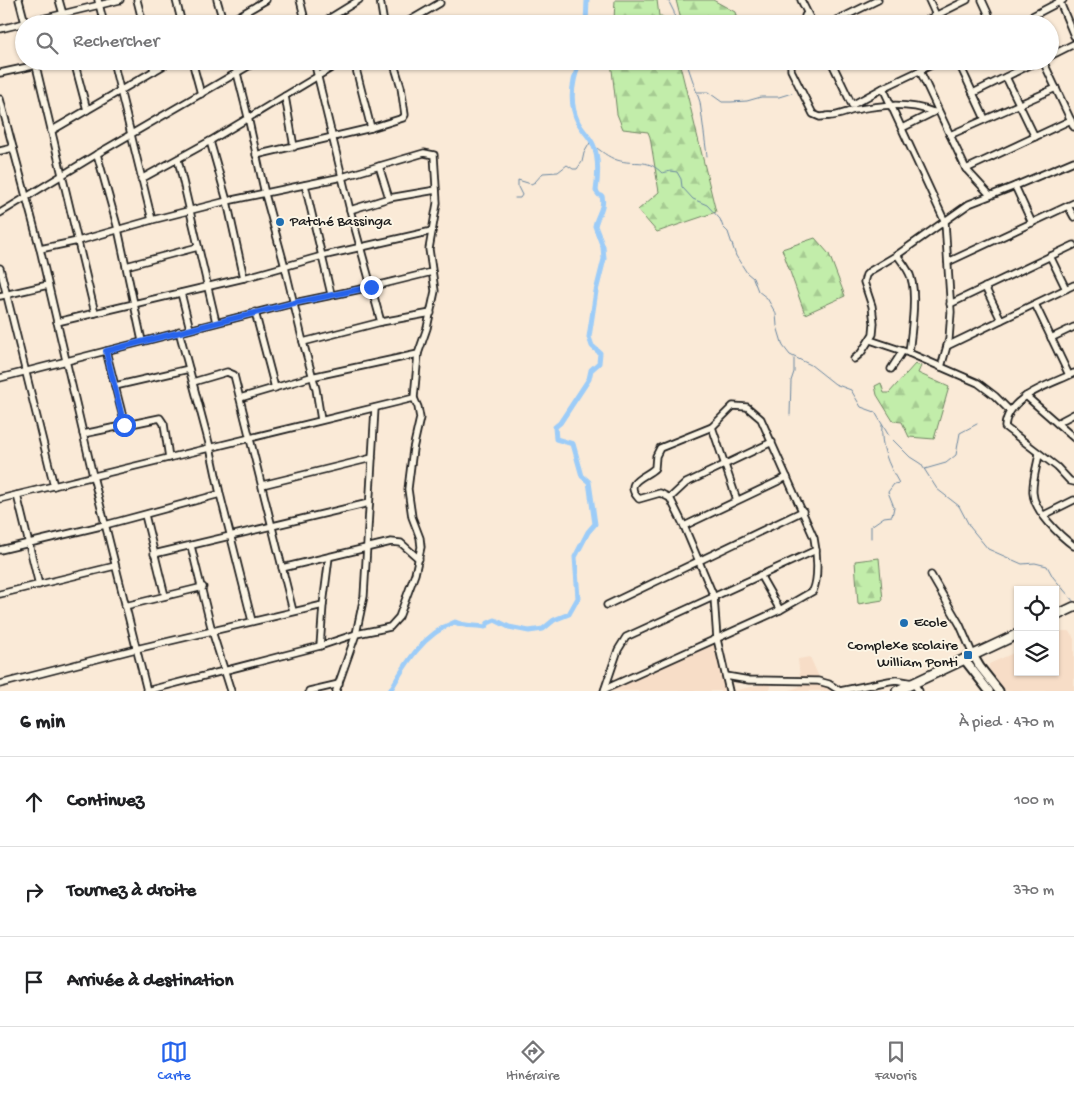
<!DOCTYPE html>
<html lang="fr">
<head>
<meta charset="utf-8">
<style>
	:root { --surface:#fff; --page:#f6f6f6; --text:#202124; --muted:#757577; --line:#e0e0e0; --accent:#2563eb }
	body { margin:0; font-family:"Gochi Hand",sans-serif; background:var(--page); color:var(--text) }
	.controls { position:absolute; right:15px; bottom:15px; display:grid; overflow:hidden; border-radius:0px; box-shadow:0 1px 4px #0004 }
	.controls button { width:45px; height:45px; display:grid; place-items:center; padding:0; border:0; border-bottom:1px solid var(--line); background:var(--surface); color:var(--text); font:25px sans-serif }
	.stop { position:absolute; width:15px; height:15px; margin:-11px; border:4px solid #2563eb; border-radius:50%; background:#fff }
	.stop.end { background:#2563eb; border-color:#fff; box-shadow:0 1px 5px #0008 }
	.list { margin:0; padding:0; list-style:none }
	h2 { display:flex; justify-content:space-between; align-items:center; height:65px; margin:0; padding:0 20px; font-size:21px }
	h2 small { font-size:16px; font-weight:400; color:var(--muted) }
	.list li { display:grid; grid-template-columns:32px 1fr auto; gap:15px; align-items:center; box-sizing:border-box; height:90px; padding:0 20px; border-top:1px solid var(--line) }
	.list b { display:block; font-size:19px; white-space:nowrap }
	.list em { font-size:16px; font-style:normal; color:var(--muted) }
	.icon { flex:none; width:28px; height:28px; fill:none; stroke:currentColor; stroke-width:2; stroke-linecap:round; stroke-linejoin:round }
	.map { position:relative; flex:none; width:1074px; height:691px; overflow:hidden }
	.search { position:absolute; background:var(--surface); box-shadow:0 1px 4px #0004; left:15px; right:15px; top:15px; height:55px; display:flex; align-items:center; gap:12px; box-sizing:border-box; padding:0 18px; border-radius:28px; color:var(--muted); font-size:19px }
	.sheet { height:335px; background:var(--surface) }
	nav { display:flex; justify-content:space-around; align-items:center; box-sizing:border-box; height:70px; border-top:1px solid var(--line); background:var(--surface); font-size:14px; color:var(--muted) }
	nav a { display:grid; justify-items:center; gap:2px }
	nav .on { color:var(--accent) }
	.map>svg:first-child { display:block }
</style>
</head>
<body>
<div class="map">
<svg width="1074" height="691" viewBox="0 0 1074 691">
	<defs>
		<pattern id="forest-firs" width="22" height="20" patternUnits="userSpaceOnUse" patternTransform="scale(1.25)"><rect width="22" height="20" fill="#c2edaa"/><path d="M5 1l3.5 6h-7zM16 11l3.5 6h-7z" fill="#a6cb92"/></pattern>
	</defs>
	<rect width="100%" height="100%" fill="#faead7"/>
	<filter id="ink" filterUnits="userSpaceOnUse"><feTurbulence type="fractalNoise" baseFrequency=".02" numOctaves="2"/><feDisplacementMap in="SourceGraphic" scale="10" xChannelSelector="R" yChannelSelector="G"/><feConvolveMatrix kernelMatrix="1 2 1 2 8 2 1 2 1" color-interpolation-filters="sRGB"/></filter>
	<g filter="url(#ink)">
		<g fill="#f7ddc7">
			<polygon points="1062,631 1068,631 1074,636 1074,691 1006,691 989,669 989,664 1018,651 1018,672 1055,672 1055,634"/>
			<polygon points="718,637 727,691 604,691"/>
			<polygon points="810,657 822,684 839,691 788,691 801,686 798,659"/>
			<polygon points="770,683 771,689 758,691 732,691"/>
		</g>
		<g fill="url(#forest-firs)" stroke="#6f8463">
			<polygon points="615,0 657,0 659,16 662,16 665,24 612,24 614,20"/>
			<polygon points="676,0 713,0 735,12 738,24 682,24"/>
			<polygon points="611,61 679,61 716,212 657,232 638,210 659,192 650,137 648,132 623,129 617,114"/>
			<polygon points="815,238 829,254 845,296 805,314 782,249"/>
			<polygon points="915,364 921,366 918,373 949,387 934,439 909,437 902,422 893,421 877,395 875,386 881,383 884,393 889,393"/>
			<polygon points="879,558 883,600 858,604 855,561"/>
		</g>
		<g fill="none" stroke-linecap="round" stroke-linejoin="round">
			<g stroke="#6986a0" stroke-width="1">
				<polyline points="668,0 674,12 675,24"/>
				<polyline points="686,61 700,102 707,156"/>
				<polyline points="697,92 708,92 722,102 731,102 747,101 761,97 779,97 792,93"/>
				<path d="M593 145C601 151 608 157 617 160 636 166 646 157 662 173L671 171 677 172 681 179 682 187 693 199 707 205 720 219 723 227 728 232 736 256 747 273 753 278 758 291 767 298 776 314 777 326 783 346 790 355 811 365 835 384 851 390 861 407 875 412 889 436 910 457 921 464 937 489 959 506 970 527 988 549 1022 564 1035 563 1047 566 1053 577 1074 602"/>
				<polyline points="515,198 520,198 522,195 518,187 518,180 531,184 535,182 543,173 558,172 567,165 573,169 577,169 582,162 584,153 591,141"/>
				<polyline points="790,415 791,381 794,372 794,359"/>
				<polyline points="925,469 946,463 956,455 960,433 977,424"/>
				<path d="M871 538V526L884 517 892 516 894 507 888 492 894 484 899 483C888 464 880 446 882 425"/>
			</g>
			<g stroke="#9cccf8" stroke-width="5">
				<polyline points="586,24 587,0"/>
				<path d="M390 691C406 663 423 634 455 622 464 627 475 625 485 627L488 623 495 620 509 627 529 631 543 629 554 620 569 614 578 598 575 557 588 532 595 524 589 482 582 476 573 444 556 439 555 427 560 423 589 379 591 370 599 363 600 353 592 346 589 337 596 291 604 259 603 247 595 226C597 215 605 208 602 196L599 195 596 191C598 177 599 157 593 144 589 136 582 130 578 122 568 102 572 81 580 61"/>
			</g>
			<g stroke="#1c1c1c" stroke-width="9">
				<g id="minor">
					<polyline points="19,0 25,23"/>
					<polyline points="59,0 63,14"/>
					<polyline points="98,0 104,24"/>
					<polyline points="137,0 143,24"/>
					<polyline points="176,0 182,24"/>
					<polyline points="217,0 224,24"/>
					<polyline points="300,0 306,24"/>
					<polyline points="380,0 384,24"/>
					<polyline points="801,0 813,24"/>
					<polyline points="929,0 940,24"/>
					<polyline points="982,0 993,24"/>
					<polyline points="1059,0 1074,36"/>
					<polyline points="225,24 266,0"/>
					<polyline points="320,24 359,0"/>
					<polyline points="404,24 440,3"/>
					<polyline points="804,24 805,16 807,13"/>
					<polyline points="829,24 878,0"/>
					<polyline points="919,24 967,0"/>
					<polyline points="1017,24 1063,0"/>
					<polyline points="0,29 120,0"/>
					<polyline points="1050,56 1074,44"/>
					<polyline points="74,61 87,110"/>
					<polyline points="113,61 152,220"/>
					<polyline points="152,61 154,71"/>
					<polyline points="192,61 201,94"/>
					<polyline points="234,61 248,117 265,194 285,267 303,342 316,389 321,420"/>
					<polyline points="314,61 350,210 381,322"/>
					<polyline points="354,61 371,128"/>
					<polyline points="791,61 791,70 813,114 820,117 829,116"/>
					<polyline points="831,61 852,105 883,88 940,61"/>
					<polyline points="958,61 985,119"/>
					<polyline points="1043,61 1074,127"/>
					<polyline points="36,66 95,313"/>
					<polyline points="920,71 966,169 990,195"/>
					<polyline points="0,73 56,61"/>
					<polyline points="1006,77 1035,137"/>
					<polyline points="883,88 945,222 951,312 949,339 941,367"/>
					<polyline points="973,93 1038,61"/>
					<polyline points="285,96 294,147"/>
					<polyline points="0,99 40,249 93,476 147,691"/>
					<path d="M827 116C836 117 846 112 854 110 880 105 908 102 933 112"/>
					<polyline points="902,128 934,112"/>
					<polyline points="51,131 171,61"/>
					<polyline points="950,135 1056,88"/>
					<polyline points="210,141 227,201 244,278"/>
					<polyline points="0,151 13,148"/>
					<polyline points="97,154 118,229 142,341"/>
					<polyline points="256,155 371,128 403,118 405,115 401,87 393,61"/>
					<polyline points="178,160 216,322"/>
					<polyline points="379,166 389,198"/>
					<polyline points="966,169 1071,120"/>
					<polyline points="141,179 210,141 343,61"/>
					<polyline points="305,185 331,294"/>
					<polyline points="1015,186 1032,223"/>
					<polyline points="1068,206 1074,217"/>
					<polyline points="350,210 389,198 436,190"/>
					<polyline points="0,213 97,154 257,61"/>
					<polyline points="40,249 78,241 152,220 227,201 342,177 424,153 434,155 437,203 429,249 435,291 427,328 418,354 414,398 418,407 420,418 413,449 408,489 412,517 420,538 421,547 415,574 399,617 390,627 381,629 356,634 320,646 146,691"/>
					<path d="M897 255C902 262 909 270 911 278 917 296 911 334 909 353"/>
					<polyline points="1050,256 1066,289"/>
					<polyline points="948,262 1074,203"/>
					<polyline points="126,266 198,247"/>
					<polyline points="0,268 54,486"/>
					<polyline points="985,287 1001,320"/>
					<polyline points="181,293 190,329"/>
					<polyline points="0,296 48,285"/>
					<polyline points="950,304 1074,245"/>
					<polyline points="1035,304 1069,375"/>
					<polyline points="255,312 275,388"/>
					<polyline points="57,322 244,278 322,256 432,231"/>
					<polyline points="179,331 210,447 220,494 252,621"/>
					<polyline points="1051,338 1074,327"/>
					<polyline points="870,340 909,353 978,383 995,396 1009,410"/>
					<polyline points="303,342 381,322 431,313"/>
					<polyline points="947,346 1074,285"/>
					<polyline points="106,351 125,425"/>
					<polyline points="854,359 861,353 873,334 874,323 872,306 864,282 866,275 870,271 897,255 969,204 1015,186 1074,161"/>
					<polyline points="891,369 902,352"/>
					<path d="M1074 373C1050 385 1007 396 1005 427L1057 467 1070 481 1074 482"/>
					<polyline points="0,378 294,303 371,287 432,272"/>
					<polyline points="193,382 227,372 234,375 293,611"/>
					<polyline points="115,386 189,369"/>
					<polyline points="1026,396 1074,438"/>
					<polyline points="240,398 311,377 418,354"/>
					<polyline points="1057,423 1074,414"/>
					<polyline points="712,427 737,500"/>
					<polyline points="83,434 160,418 164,424 169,458"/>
					<path d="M1039 454C1037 466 1032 481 1033 493 1034 511 1060 536 1074 546"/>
					<polyline points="262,485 372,458"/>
					<polyline points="17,495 39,585"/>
					<polyline points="670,498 684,526 714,597 717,639 729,691"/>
					<polyline points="0,499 414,398"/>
					<polyline points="145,515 165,596"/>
					<polyline points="1044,515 1074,500"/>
					<polyline points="684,526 787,477"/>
					<polyline points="191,546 212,631 231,691"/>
					<polyline points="0,550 105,525 220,494"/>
					<polyline points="154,554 369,503"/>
					<polyline points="282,568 391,542 401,543 419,559"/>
					<polyline points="760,575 780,610"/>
					<polyline points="931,575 960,625 973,655"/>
					<polyline points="0,594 115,566"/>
					<polyline points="607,605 803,511"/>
					<polyline points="125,606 203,587"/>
					<polyline points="320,646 323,605 329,557"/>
					<polyline points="726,676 749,680 818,681 829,684 840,691 889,681 896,680 913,683 919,691"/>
					<polyline points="0,684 136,649 323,605"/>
					<path d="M605 689 780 610 813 591C819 578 817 552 814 538L761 419 747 407 733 406 712 427 660 448 656 456 655 468C645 478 622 481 639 499L660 493 670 498 686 483 772 442"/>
					<polyline points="309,691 339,684"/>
					<polyline points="336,691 356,634 364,596 375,408"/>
					<polyline points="604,691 618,650 626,637 816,550"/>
				</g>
			</g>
			<g stroke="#1c1c1c" stroke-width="11">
				<g id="tertiary">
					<polyline points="973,655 980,667 999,691"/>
					<polyline points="964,659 989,691"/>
				</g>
			</g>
			<g stroke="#1c1c1c" stroke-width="12">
				<g id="trunk">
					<polyline points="1055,616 1074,607"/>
					<polyline points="897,691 1018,634"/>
				</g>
			</g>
			<use href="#minor" stroke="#fcf5e5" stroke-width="5.5"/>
			<use href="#tertiary" stroke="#fcf5e5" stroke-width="7"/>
			<use href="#trunk" stroke="#fcf5e5" stroke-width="9"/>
		</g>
	</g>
	<g fill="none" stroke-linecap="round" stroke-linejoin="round" filter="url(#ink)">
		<polyline stroke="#2563eb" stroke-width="6" points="124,425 106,351 294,303 371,287"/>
	</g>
	<g fill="#1f6fb2" stroke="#fcf5e5" stroke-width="2">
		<circle cx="280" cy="222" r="5"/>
		<circle cx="904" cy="623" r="5"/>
		<rect x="963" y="650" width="10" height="10" rx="2.5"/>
	</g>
	<g text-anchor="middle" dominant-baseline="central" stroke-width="4" stroke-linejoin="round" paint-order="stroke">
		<g font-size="15" fill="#1c1c1c" stroke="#fcf5e5" text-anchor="start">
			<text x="290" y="222">Patché Bassinga</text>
			<text x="914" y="623">Ecole</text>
			<text x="958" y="646" text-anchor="end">Complexe scolaire<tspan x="958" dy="17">William Ponti</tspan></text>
		</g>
	</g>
</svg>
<div class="controls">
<button><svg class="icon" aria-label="locate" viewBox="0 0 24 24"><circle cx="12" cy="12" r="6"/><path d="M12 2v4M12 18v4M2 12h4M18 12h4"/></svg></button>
<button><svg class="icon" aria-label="layers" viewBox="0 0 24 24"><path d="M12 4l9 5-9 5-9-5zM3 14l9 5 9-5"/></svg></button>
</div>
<div class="stop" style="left:124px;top:425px"></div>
<div class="stop end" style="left:371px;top:287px"></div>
<div class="search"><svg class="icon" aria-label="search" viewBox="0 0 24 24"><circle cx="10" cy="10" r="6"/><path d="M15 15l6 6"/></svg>Rechercher</div>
</div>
<section class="sheet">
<h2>6 min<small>À pied · 470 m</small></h2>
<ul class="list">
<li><svg class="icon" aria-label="ahead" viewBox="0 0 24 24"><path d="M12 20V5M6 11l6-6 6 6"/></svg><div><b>Continuez</b></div><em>100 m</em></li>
<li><svg class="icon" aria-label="right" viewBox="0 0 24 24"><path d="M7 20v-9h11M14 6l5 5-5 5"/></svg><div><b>Tournez à droite</b></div><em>370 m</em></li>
<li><svg class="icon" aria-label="arrive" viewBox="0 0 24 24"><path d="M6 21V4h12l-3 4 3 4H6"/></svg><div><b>Arrivée à destination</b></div></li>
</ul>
</section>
<nav>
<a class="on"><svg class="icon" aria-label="map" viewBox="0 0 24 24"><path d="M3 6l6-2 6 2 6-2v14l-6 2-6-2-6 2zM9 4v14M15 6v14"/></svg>Carte</a>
<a><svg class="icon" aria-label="directions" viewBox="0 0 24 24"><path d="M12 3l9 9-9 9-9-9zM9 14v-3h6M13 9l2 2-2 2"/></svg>Itinéraire</a>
<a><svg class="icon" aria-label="saved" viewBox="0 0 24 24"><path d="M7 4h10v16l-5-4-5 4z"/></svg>Favoris</a>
</nav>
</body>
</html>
